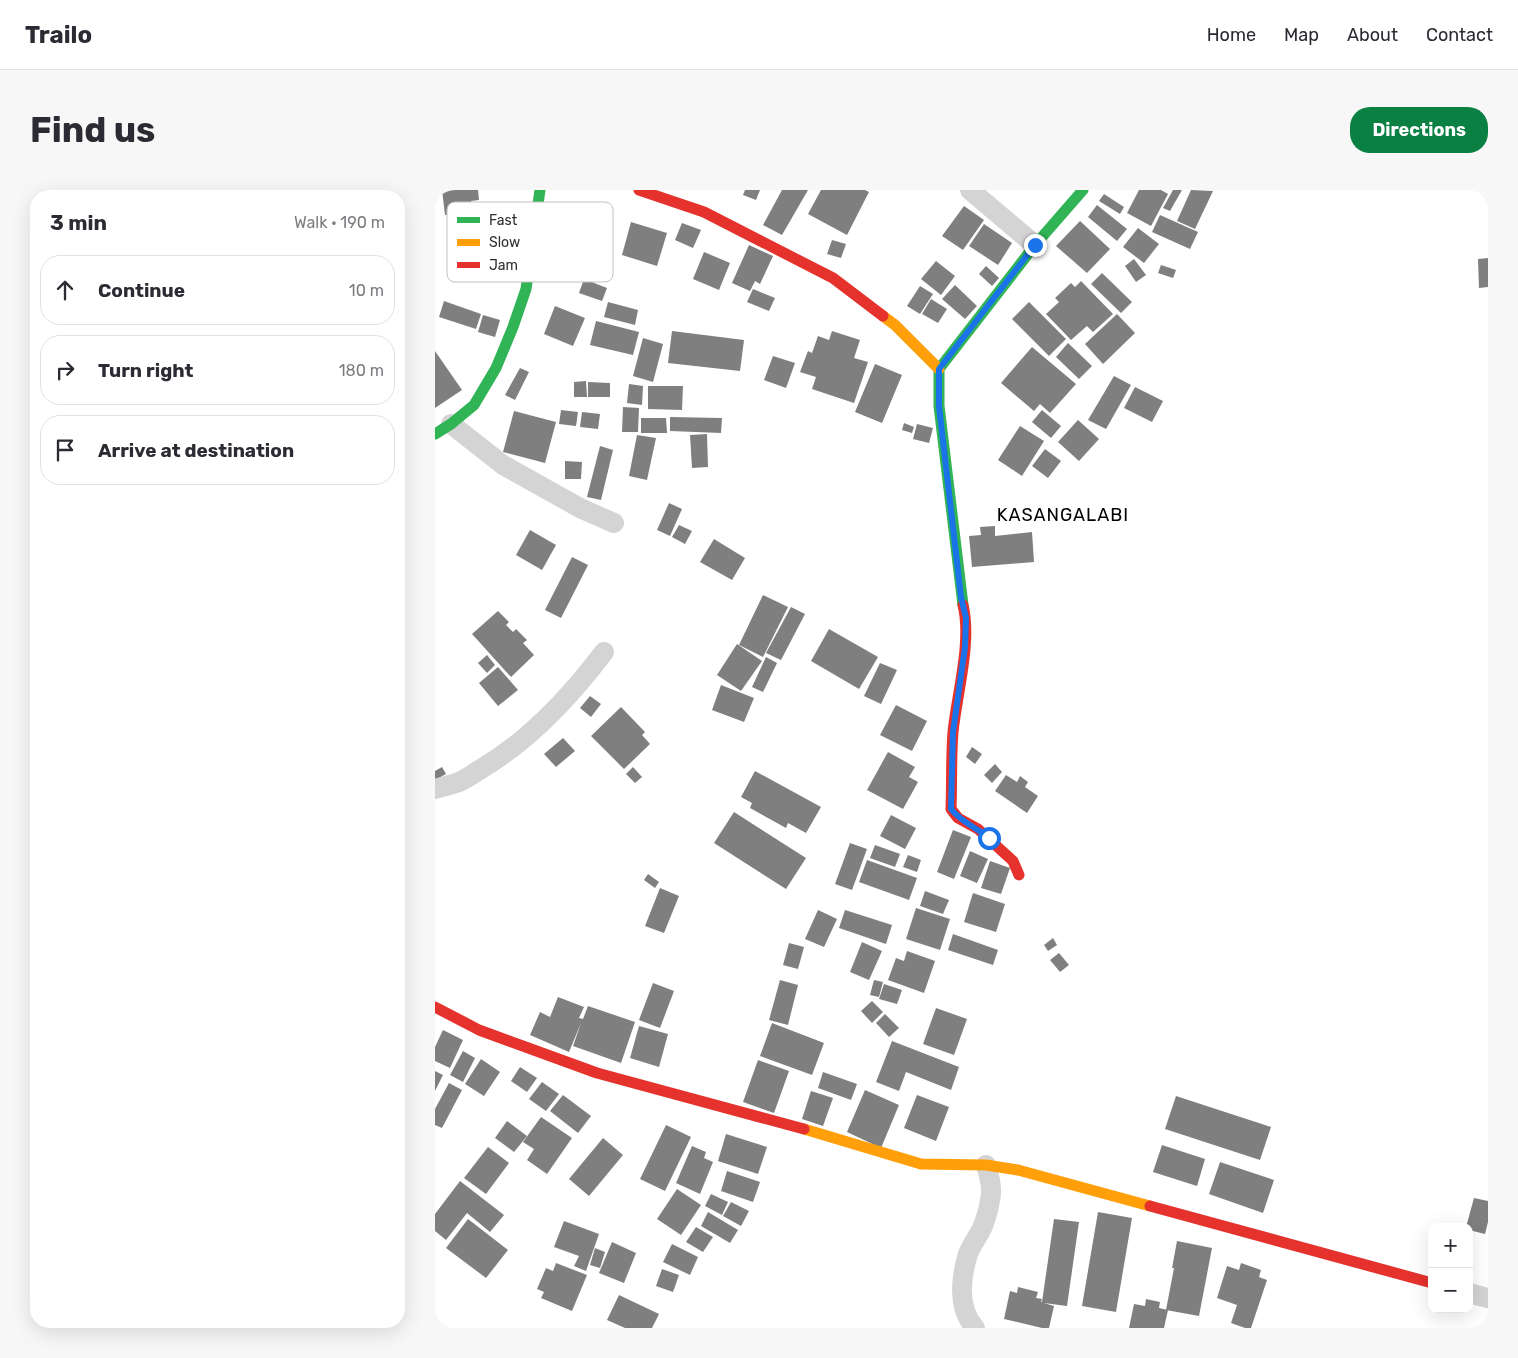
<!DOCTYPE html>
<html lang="en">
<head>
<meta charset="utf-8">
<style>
	:root { --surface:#fff; --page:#f7f7f7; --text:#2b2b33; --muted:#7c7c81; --line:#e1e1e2; --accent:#0b8043 }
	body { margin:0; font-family:Rubik,sans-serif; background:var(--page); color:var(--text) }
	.controls { position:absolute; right:15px; bottom:15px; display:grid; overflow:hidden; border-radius:10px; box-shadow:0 5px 20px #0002 }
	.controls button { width:45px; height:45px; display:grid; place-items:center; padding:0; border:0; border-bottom:1px solid var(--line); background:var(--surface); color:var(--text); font:25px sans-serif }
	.stop { position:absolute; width:15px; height:15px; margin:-11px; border:4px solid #1a73e8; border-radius:50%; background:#fff }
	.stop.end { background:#1a73e8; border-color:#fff; box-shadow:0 1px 5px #0008 }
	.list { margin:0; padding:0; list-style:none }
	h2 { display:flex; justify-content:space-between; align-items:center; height:65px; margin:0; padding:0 20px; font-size:21px }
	h2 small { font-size:16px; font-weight:400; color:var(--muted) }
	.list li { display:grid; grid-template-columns:32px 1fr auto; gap:15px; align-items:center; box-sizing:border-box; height:70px; margin:0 10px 10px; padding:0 10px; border:1px solid var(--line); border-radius:20px }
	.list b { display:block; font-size:19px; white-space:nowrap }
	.list em { font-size:16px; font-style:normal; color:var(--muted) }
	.icon { flex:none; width:28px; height:28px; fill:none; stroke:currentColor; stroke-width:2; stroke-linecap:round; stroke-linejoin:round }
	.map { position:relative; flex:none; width:1053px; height:1138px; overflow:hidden; border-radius:20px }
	header { display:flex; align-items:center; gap:30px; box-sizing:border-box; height:70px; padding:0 25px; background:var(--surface); border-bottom:1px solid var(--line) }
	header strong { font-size:24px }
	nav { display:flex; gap:28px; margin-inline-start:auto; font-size:18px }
	.intro { display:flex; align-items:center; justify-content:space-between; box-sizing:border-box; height:120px; padding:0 30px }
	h1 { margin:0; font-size:35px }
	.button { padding:12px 22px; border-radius:20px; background:var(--accent); color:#fff; font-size:18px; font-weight:700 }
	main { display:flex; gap:30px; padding:0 30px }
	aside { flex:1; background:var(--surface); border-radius:20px; box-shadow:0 5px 20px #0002 }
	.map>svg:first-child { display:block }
</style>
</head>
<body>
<header>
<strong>Trailo</strong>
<nav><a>Home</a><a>Map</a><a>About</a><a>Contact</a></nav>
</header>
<div class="intro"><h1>Find us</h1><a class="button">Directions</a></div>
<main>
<aside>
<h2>3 min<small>Walk · 190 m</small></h2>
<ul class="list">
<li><svg class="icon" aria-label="ahead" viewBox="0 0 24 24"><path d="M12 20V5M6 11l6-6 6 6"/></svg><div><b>Continue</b></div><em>10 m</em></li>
<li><svg class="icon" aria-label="right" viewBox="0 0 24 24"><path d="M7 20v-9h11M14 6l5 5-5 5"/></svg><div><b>Turn right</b></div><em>180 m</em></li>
<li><svg class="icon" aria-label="arrive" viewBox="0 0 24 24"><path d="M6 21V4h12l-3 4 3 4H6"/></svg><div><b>Arrive at destination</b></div></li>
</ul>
</aside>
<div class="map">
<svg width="1053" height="1138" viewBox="0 0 1053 1138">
	<rect width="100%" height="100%" fill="#fff"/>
	<g fill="#7f7f7f">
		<polygon points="7,0 43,0 44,10 36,11 37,22 10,25"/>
		<polygon points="310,0 325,0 321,10 308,5"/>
		<polygon points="347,0 373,0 347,45 328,35"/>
		<polygon points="386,0 430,0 434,2 412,45 373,24"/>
		<polygon points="704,0 726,0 733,4 716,36 692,23"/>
		<polygon points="738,0 747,0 735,21 728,18"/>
		<polygon points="756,0 778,1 760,39 742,31"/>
		<polygon points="669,4 689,17 685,24 664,11"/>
		<polygon points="662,15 692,39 682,51 653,27"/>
		<polygon points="529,16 549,30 528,60 507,46"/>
		<polygon points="725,25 763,42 755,59 717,42"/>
		<polygon points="645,31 675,59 652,83 621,56"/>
		<polygon points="196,32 232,43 222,76 187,65"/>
		<polygon points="247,33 266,40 258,58 240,50"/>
		<polygon points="549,34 577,53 563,75 534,56"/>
		<polygon points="703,38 724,54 709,73 688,57"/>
		<polygon points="397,50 411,54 406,68 392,64"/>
		<polygon points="314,55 338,66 325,94 320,91 315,101 297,93"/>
		<polygon points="269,62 295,73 284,100 258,89"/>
		<polygon points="1053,68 1053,97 1044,98 1043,69"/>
		<polygon points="699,69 711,85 701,92 690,76"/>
		<polygon points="501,71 520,86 506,105 486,89"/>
		<polygon points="726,75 741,80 738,88 723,83"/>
		<polygon points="551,76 564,88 557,96 544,84"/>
		<polygon points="667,83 697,112 686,123 656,94"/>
		<polygon points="149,89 172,98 167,111 144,103"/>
		<polygon points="646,91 678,124 658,142 652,136 636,150 611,124 624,112 620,108 636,93 640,97"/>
		<polygon points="520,95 542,116 530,129 507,109"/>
		<polygon points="485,96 498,104 485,124 472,116"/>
		<polygon points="318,99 340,108 334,121 312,112"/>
		<polygon points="496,109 512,119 503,133 487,124"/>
		<polygon points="9,111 46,124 41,139 4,127"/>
		<polygon points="173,112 203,120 200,135 169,127"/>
		<polygon points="594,112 631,149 614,166 577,129"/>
		<polygon points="120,116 150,128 138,156 109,144"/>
		<polygon points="682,124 700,143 668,174 650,154"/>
		<polygon points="48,125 65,130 60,147 43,142"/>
		<polygon points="161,131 204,142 198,165 155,155"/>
		<polygon points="237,141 309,150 305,181 233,173"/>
		<polygon points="397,141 425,150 419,168 433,172 419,213 377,199 381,187 365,182 373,161 377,163 383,146 394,150"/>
		<polygon points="208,148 228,154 218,192 198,186"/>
		<polygon points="633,153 657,176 644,189 621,167"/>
		<polygon points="597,157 641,194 615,223 605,214 599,221 566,193"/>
		<polygon points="0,161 27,200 0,218"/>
		<polygon points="338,166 360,173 351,198 329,190"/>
		<polygon points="440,174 467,185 447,233 420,222"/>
		<polygon points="85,178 94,182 80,210 70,205"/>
		<polygon points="679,186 696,195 671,239 653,230"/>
		<polygon points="151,191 152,207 139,207 139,192"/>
		<polygon points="153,192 175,193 175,207 153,207"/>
		<polygon points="194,194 208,196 207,215 192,213"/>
		<polygon points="213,196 248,196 247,220 213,219"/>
		<polygon points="700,197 728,211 717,232 689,218"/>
		<polygon points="188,217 204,218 203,242 187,242"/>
		<polygon points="126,220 143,222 141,236 124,234"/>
		<polygon points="607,220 626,236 616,248 597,232"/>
		<polygon points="79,221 121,232 110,273 68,262"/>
		<polygon points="147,222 165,224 163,239 145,237"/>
		<polygon points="235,227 287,228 286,243 235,241"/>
		<polygon points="206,228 231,228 232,243 206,243"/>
		<polygon points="643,230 664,249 644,271 623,252"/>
		<polygon points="469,233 479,237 477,243 467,240"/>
		<polygon points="482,234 498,238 494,253 478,249"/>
		<polygon points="585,236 609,251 587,286 563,270"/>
		<polygon points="272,244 273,277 257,278 255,245"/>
		<polygon points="202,245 221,248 212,290 194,286"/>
		<polygon points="165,256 178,260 166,310 152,307"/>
		<polygon points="610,259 626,271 613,288 597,276"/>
		<polygon points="130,271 147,272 146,289 130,289"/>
		<polygon points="234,313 247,319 235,346 222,340"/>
		<polygon points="244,335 257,341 250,354 237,347"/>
		<polygon points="560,336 560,346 597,342 599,372 537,377 534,346 546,345 545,337"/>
		<polygon points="95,340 121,355 107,380 81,365"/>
		<polygon points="279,349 310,368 297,390 265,372"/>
		<polygon points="137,367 153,375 126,428 110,420"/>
		<polygon points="328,405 353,417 328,467 304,455"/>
		<polygon points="356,417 370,424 346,470 331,463"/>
		<polygon points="63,421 74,432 71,435 78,442 81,439 92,450 88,453 99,465 76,487 37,444"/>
		<polygon points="394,439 443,467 424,499 376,471"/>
		<polygon points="302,454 327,471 306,501 282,485"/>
		<polygon points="52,465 60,475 52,483 43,473"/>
		<polygon points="331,467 342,473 328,502 317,497"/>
		<polygon points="445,473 462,480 446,514 429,506"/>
		<polygon points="63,477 83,500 63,516 44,493"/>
		<polygon points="286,495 319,508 309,532 277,520"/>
		<polygon points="155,506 166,514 156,527 145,518"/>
		<polygon points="461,515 492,531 477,561 445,545"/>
		<polygon points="186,517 210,542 207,545 215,554 189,579 156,546"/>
		<polygon points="128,548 140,561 121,577 109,564"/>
		<polygon points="537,557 547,564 540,574 531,567"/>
		<polygon points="453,562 480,577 474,587 483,592 468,619 432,600"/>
		<polygon points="560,574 567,582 557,593 549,585"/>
		<polygon points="7,577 11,584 0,590 0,581"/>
		<polygon points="198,577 207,587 200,593 191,584"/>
		<polygon points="320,581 386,617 371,643 353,633 351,638 315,618 317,613 306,607"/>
		<polygon points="571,585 582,592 585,586 593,592 590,597 603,606 592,623 560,601"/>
		<polygon points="299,622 371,668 351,699 279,653"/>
		<polygon points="456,625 481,638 470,659 445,646"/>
		<polygon points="518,640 536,647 519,689 502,682"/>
		<polygon points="415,653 432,659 417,700 400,694"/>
		<polygon points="440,655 465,664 460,677 435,668"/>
		<polygon points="535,661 553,669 542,693 525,686"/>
		<polygon points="473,665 486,670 482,682 468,677"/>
		<polygon points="432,670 482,688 474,710 424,692"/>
		<polygon points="555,671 575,678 566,704 546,698"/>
		<polygon points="213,684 224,692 220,698 209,690"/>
		<polygon points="225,698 244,706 229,743 210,736"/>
		<polygon points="490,701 514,710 508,724 485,716"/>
		<polygon points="538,703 570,714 561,742 529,732"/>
		<polygon points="481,718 515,729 505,760 471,749"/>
		<polygon points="383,720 402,729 389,757 370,749"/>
		<polygon points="410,720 457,735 451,754 404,738"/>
		<polygon points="518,744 563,760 558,775 513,760"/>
		<polygon points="618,748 622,755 613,761 609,755"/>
		<polygon points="427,752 447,761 434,790 415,782"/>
		<polygon points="354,753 369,757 363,779 348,775"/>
		<polygon points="472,761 500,771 489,803 453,790 461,768 469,771"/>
		<polygon points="624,763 634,775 625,782 615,770"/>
		<polygon points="345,790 363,795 353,835 334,830"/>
		<polygon points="439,790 448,792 444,807 435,805"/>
		<polygon points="218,793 239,801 225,838 204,830"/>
		<polygon points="449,794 467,800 462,814 444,809"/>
		<polygon points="123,807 149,817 144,828 148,829 153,816 200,832 186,873 138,856 146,833 134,862 95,845 105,822 115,827"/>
		<polygon points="437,811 448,822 437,833 426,821"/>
		<polygon points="501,818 532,829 519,865 488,854"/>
		<polygon points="450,824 464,838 454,847 441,833"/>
		<polygon points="337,833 389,853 377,885 325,866"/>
		<polygon points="204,836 233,844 224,877 195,868"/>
		<polygon points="8,840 28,850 15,878 0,871 0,857"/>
		<polygon points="457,851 524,877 516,900 471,882 464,901 441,892"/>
		<polygon points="28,861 40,868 28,892 15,885"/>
		<polygon points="46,869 65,882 49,906 30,894"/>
		<polygon points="323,870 354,881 339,923 308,912"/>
		<polygon points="85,877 102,888 92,902 76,891"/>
		<polygon points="0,881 8,885 0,901"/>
		<polygon points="388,882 422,894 416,910 383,898"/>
		<polygon points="107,892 124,904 111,921 94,909"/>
		<polygon points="14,893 27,900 7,938 0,935 0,919"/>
		<polygon points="430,900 464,915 446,958 412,942"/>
		<polygon points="376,901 398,908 388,936 367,929"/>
		<polygon points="128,905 156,926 143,943 115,921"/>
		<polygon points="482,905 514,917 501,951 469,938"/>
		<polygon points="741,906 836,937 825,970 730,939"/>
		<polygon points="106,927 137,948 112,984 92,970 99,959 88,952"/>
		<polygon points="72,931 92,946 79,962 60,948"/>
		<polygon points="231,935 256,947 230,1001 205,989"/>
		<polygon points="291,944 332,957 323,984 283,971"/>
		<polygon points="168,948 188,965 154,1006 134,989"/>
		<polygon points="727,955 770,969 762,996 718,982"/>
		<polygon points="257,956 271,962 269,968 278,972 265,1004 241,993"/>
		<polygon points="53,957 74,973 51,1004 29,988"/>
		<polygon points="785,972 839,990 828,1023 774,1004"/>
		<polygon points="292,981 325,992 318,1012 286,1001"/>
		<polygon points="25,991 69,1025 55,1042 32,1023 11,1050 0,1041 0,1024"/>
		<polygon points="242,999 266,1015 246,1045 222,1029"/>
		<polygon points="276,1004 293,1012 287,1025 270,1016"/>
		<polygon points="1039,1008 1053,1011 1053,1032 1050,1044 1034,1040 1034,1037 1031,1037"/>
		<polygon points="296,1012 314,1021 306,1036 288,1026"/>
		<polygon points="273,1022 303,1040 295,1053 266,1036"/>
		<polygon points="663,1022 697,1028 681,1122 647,1116"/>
		<polygon points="33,1029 73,1060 51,1088 11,1058"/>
		<polygon points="619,1029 644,1032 632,1116 609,1113 619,1116 614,1138 607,1138 569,1129 575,1101 582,1103 583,1097 603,1102 601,1108 607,1109 606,1112 607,1112"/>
		<polygon points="129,1031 164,1044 151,1081 139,1076 144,1066 119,1057"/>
		<polygon points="261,1037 278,1047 268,1062 251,1052"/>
		<polygon points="742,1051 777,1058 764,1126 731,1120 739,1078 737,1078"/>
		<polygon points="177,1052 201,1063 189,1093 164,1083"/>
		<polygon points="237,1054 263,1067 255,1085 228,1072"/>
		<polygon points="160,1058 170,1062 165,1078 155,1075"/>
		<polygon points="121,1073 152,1085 137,1121 106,1108 109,1102 102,1099 111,1078 118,1081"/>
		<polygon points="806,1073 826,1080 824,1087 832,1090 816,1138 810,1138 796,1133 802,1115 782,1108 792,1076 804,1080"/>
		<polygon points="227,1079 244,1085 238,1102 221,1096"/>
		<polygon points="184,1105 224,1124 217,1138 190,1138 172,1130"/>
		<polygon points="711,1109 725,1112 724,1118 733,1120 729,1138 694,1138 699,1114 710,1116"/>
	</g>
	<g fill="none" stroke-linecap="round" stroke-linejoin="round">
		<g stroke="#d4d4d4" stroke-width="20">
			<polyline points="535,0 600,55"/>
			<polyline points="16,234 68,275 145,318 179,333"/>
			<path d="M0 599C8 596 18 595 26 591 33 588 39 583 46 579 95 550 135 507 169 462"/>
			<polyline points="1034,1103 1053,1108"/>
			<path d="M540 1138C522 1118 526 1087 533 1064 537 1054 544 1045 548 1036 551 1028 554 1018 555 1010 558 998 554 986 551 975"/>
		</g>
		<g stroke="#30b455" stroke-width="11">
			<polyline points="0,244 16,234 39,215 61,178 78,137 91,99 105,0"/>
			<polyline points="528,415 504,216 504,179 600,55 648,0"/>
		</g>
		<g stroke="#ff9f0a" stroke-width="11">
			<polyline points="448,126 460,135 504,179"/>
			<polyline points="369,939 486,974 551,975 583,980 715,1016"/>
		</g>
		<g stroke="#e5322d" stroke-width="11">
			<polyline points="204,0 269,22 398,88 448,126"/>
			<path d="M528 415C537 452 522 503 518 542 516 567 517 593 516 619L523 628 543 639 578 671 584 685"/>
			<polyline points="0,817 44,840 162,883 369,939"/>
			<polyline points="715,1016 997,1093"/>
		</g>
	</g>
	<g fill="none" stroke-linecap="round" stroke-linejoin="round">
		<path stroke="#1a73e8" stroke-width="6" d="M554 648C542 638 526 632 516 619L518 542 530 457 531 428 526 407 504 216V179L600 55"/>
	</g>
	<g text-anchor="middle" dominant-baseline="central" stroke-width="5" stroke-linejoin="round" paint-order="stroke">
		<g font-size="18" letter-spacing="1" fill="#000" stroke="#fff">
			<text x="628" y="325">KASANGALABI</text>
		</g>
	</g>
	<rect x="12" y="12" width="166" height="80" rx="8" fill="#fff" stroke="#c1c1c1" stroke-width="1"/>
	<rect x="22" y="27" width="23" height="6" fill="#30b455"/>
	<rect x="22" y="49" width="23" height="7" fill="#ff9f0a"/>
	<rect x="22" y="72" width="23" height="6" fill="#e5322d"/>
	<g font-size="14" fill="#2f2f2f">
		<text x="54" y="35">Fast</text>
		<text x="54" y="57">Slow</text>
		<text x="54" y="80">Jam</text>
	</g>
</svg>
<div class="controls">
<button>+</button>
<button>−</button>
</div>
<div class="stop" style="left:554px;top:648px"></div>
<div class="stop end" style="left:600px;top:55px"></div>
</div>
</main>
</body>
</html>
